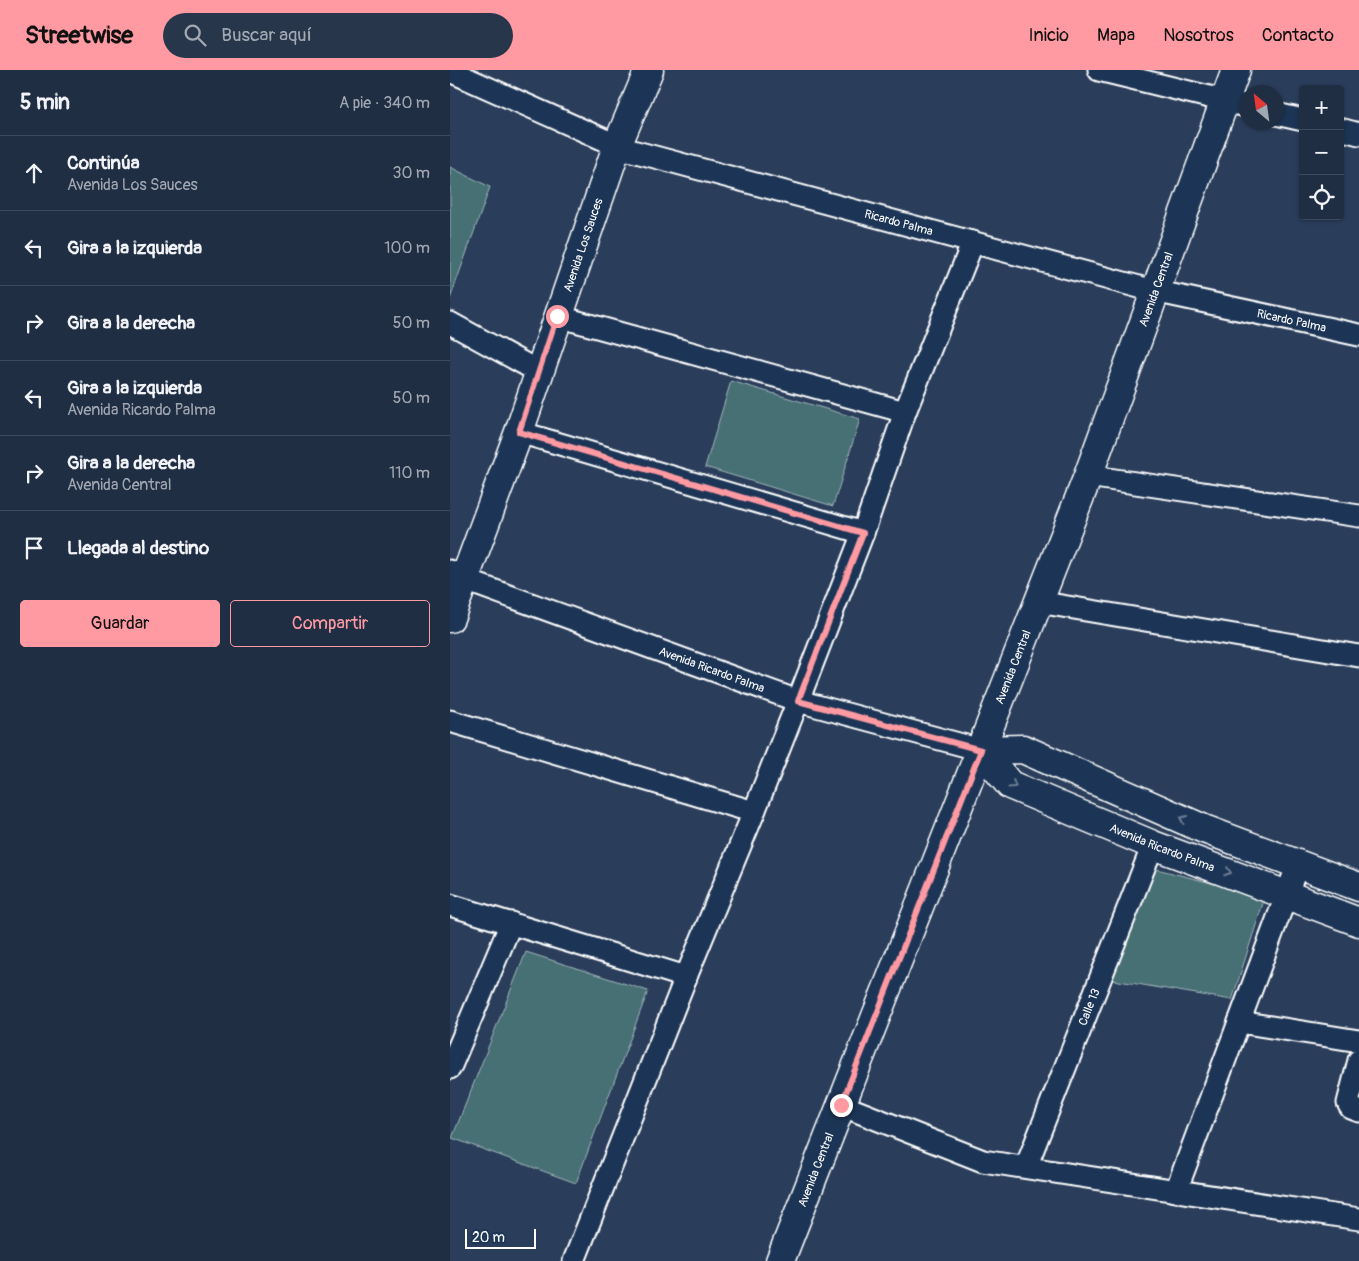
<!DOCTYPE html>
<html lang="es">
<head>
<meta charset="utf-8">
<style>
	:root { --surface:#202e44; --page:#28364b; --text:#f1f3f6; --muted:#a2a8b2; --line:#3d4a5d; --accent:#ff9aa2 }
	body { margin:0; font-family:Pangolin,sans-serif; background:var(--page); color:var(--text) }
	.controls { position:absolute; right:15px; top:15px; display:grid; overflow:hidden; border-radius:5px; box-shadow:0 1px 4px #0004 }
	.controls button { width:45px; height:45px; display:grid; place-items:center; padding:0; border:0; border-bottom:1px solid var(--line); background:var(--surface); color:var(--text); font:25px sans-serif }
	.compass { position:absolute; left:789px; top:15px; width:45px; height:45px; border-radius:50%; background:var(--surface); box-shadow:0 1px 4px #0004; rotate:331deg }
	.scale { position:absolute; left:15px; bottom:12px; width:71px; box-sizing:border-box; padding-left:5px; border:2px solid #fff; border-top:0; font-size:14px; line-height:18px; white-space:nowrap; color:#fff; -webkit-text-stroke:4px #1d3557; paint-order:stroke }
	.stop { position:absolute; width:15px; height:15px; margin:-11px; border:4px solid #ff9aa2; border-radius:50%; background:#fff }
	.stop.end { background:#ff9aa2; border-color:#fff; box-shadow:0 1px 5px #0008 }
	.list { margin:0; padding:0; list-style:none }
	h2 { display:flex; justify-content:space-between; align-items:center; height:65px; margin:0; padding:0 20px; font-size:21px }
	h2 small { font-size:16px; font-weight:400; color:var(--muted) }
	.list li { display:grid; grid-template-columns:32px 1fr auto; gap:15px; align-items:center; box-sizing:border-box; height:75px; padding:0 20px; border-top:1px solid var(--line) }
	.list b { display:block; font-size:19px; white-space:nowrap }
	.list p { margin:0; font-size:16px; white-space:nowrap; color:var(--muted) }
	.list em { font-size:16px; font-style:normal; color:var(--muted) }
	.actions { display:flex; gap:10px; padding:15px 20px }
	.actions a { flex:1; padding:11px 0; border:1px solid var(--accent); border-radius:5px; text-align:center; font-size:18px; color:var(--accent) }
	.actions .main { background:var(--accent); color:#111 }
	.icon { flex:none; width:28px; height:28px; fill:none; stroke:currentColor; stroke-width:2; stroke-linecap:round; stroke-linejoin:round }
	.map { position:relative; flex:none; width:909px; height:1191px; overflow:hidden }
	header { display:flex; align-items:center; gap:30px; box-sizing:border-box; height:70px; padding:0 25px; background:var(--accent); color:#111 }
	header strong { font-size:24px }
	nav { display:flex; gap:28px; margin-inline-start:auto; font-size:18px }
	.search { width:350px; height:45px; background:var(--page); display:flex; align-items:center; gap:12px; box-sizing:border-box; padding:0 18px; border-radius:28px; color:var(--muted); font-size:19px }
	main { display:flex }
	aside { flex:1; background:var(--surface) }
	.map>svg:first-child { display:block }
</style>
</head>
<body>
<header>
<strong>Streetwise</strong>
<div class="search"><svg class="icon" aria-label="search" viewBox="0 0 24 24"><circle cx="10" cy="10" r="6"/><path d="M15 15l6 6"/></svg>Buscar aquí</div>
<nav><a>Inicio</a><a>Mapa</a><a>Nosotros</a><a>Contacto</a></nav>
</header>
<main>
<aside>
<h2>5 min<small>A pie · 340 m</small></h2>
<ul class="list">
<li><svg class="icon" aria-label="ahead" viewBox="0 0 24 24"><path d="M12 20V5M6 11l6-6 6 6"/></svg><div><b>Continúa</b><p>Avenida Los Sauces</p></div><em>30 m</em></li>
<li><svg class="icon" aria-label="left" viewBox="0 0 24 24"><path d="M17 20v-9H6M10 6l-5 5 5 5"/></svg><div><b>Gira a la izquierda</b></div><em>100 m</em></li>
<li><svg class="icon" aria-label="right" viewBox="0 0 24 24"><path d="M7 20v-9h11M14 6l5 5-5 5"/></svg><div><b>Gira a la derecha</b></div><em>50 m</em></li>
<li><svg class="icon" aria-label="left" viewBox="0 0 24 24"><path d="M17 20v-9H6M10 6l-5 5 5 5"/></svg><div><b>Gira a la izquierda</b><p>Avenida Ricardo Palma</p></div><em>50 m</em></li>
<li><svg class="icon" aria-label="right" viewBox="0 0 24 24"><path d="M7 20v-9h11M14 6l5 5-5 5"/></svg><div><b>Gira a la derecha</b><p>Avenida Central</p></div><em>110 m</em></li>
<li><svg class="icon" aria-label="arrive" viewBox="0 0 24 24"><path d="M6 21V4h12l-3 4 3 4H6"/></svg><div><b>Llegada al destino</b></div></li>
</ul>
<div class="actions"><a class="main">Guardar</a><a>Compartir</a></div>
</aside>
<div class="map">
<svg width="909" height="1191" viewBox="0 0 909 1191">
	<rect width="100%" height="100%" fill="#2a3d5b"/>
	<filter id="ink" filterUnits="userSpaceOnUse"><feTurbulence type="fractalNoise" baseFrequency=".02" numOctaves="2"/><feDisplacementMap in="SourceGraphic" scale="10" xChannelSelector="R" yChannelSelector="G"/><feConvolveMatrix kernelMatrix="1 2 1 2 8 2 1 2 1" color-interpolation-filters="sRGB"/></filter>
	<g filter="url(#ink)">
		<g fill="#466f74" stroke="#a2b7ba">
			<polygon points="0,97 40,117 0,229"/>
			<polygon points="281,311 410,349 383,436 255,397"/>
			<polygon points="703,798 815,827 782,930 657,909"/>
			<polygon points="76,882 198,921 126,1113 2,1068"/>
		</g>
		<g fill="none" stroke-linecap="round" stroke-linejoin="round">
			<g stroke="#fff" stroke-width="25">
				<g id="street">
					<polyline points="649,0 796,36"/>
					<path id="s1" d="M0 1 175 79 704 221 909 265"/>
					<polyline points="826,44 853,50"/>
					<polyline points="890,59 909,64"/>
					<polyline points="107,246 455,342"/>
					<polyline points="0,253 89,302"/>
					<polyline points="69,362 413,463"/>
					<polyline points="638,406 909,446"/>
					<path id="s2" d="M0 501 15 510 348 631 531 680"/>
					<polyline points="588,532 909,586"/>
					<polyline points="0,651 304,742"/>
					<polyline points="0,835 236,907"/>
					<polyline points="789,952 909,971"/>
					<polyline points="909,990 898,1033 901,1038 909,1041"/>
					<polyline points="0,998 61,853"/>
					<polyline points="391,1035 533,1091 909,1149"/>
					<path id="s3" d="M576 1097 703 775"/>
					<polyline points="726,1121 848,794"/>
					<polyline points="124,1191 236,907 304,742 348,631 413,463 455,342 523,172"/>
				</g>
			</g>
			<g stroke="#fff" stroke-width="31">
				<g id="secondary">
					<path id="s4" d="M0 548 69 362 167 76 199 0"/>
					<path id="s5" d="M531 680 560 715 703 775 909 852"/>
					<polyline points="531,680 573,679 754,759 909,817"/>
					<path id="s6" d="M330 1191 638 406 786 0"/>
				</g>
			</g>
			<use href="#street" stroke="#1d3557" stroke-width="21"/>
			<use href="#secondary" stroke="#1d3557" stroke-width="28"/>
		</g>
		<defs><path id="oneway-chevron" d="M-2-3.5L2.5 0L-2 3.5" fill="none" stroke-width="1.6" stroke-linecap="round" stroke-linejoin="round" transform="scale(1.25)"/></defs>
		<g stroke="#6c7c92">
			<use href="#oneway-chevron" transform="translate(563 715) rotate(32)"/>
			<use href="#oneway-chevron" transform="translate(733 749) rotate(-156)"/>
			<use href="#oneway-chevron" transform="translate(778 802) rotate(20)"/>
		</g>
	</g>
	<g fill="none" stroke-linecap="round" stroke-linejoin="round" filter="url(#ink)">
		<polyline stroke="#ff9aa2" stroke-width="6" points="107,246 69,362 413,463 348,631 531,680 391,1035"/>
	</g>
	<g text-anchor="middle" dominant-baseline="central" stroke-width="4" stroke-linejoin="round" paint-order="stroke">
		<g font-size="12" fill="#fff" stroke="#1d3557">
			<text stroke="none"><textPath href="#s1" startOffset="475">Ricardo Palma</textPath></text>
			<text stroke="none"><textPath href="#s4" startOffset="396">Avenida Los Sauces</textPath></text>
			<text stroke="none"><textPath href="#s6" startOffset="1042">Avenida Central</textPath></text>
			<text stroke="none"><textPath href="#s1" startOffset="880">Ricardo Palma</textPath></text>
			<text stroke="none"><textPath href="#s6" startOffset="638">Avenida Central</textPath></text>
			<text stroke="none"><textPath href="#s2" startOffset="280">Avenida Ricardo Palma</textPath></text>
			<text stroke="none"><textPath href="#s5" startOffset="210">Avenida Ricardo Palma</textPath></text>
			<text stroke="none"><textPath href="#s3" startOffset="172">Calle 13</textPath></text>
			<text stroke="none"><textPath href="#s6" startOffset="98">Avenida Central</textPath></text>
		</g>
	</g>
</svg>
<div class="controls">
<button>+</button>
<button>−</button>
<button><svg class="icon" aria-label="locate" viewBox="0 0 24 24"><circle cx="12" cy="12" r="6"/><path d="M12 2v4M12 18v4M2 12h4M18 12h4"/></svg></button>
</div>
<svg class="compass" viewBox="-18 -18 36 36"><path d="M0-13l5 13h-10z" fill="#e53935"/><path d="M0 13l5-13h-10z" fill="#a2a8b2"/></svg>
<div class="scale">20 m</div>
<div class="stop" style="left:107px;top:246px"></div>
<div class="stop end" style="left:391px;top:1035px"></div>
</div>
</main>
</body>
</html>
